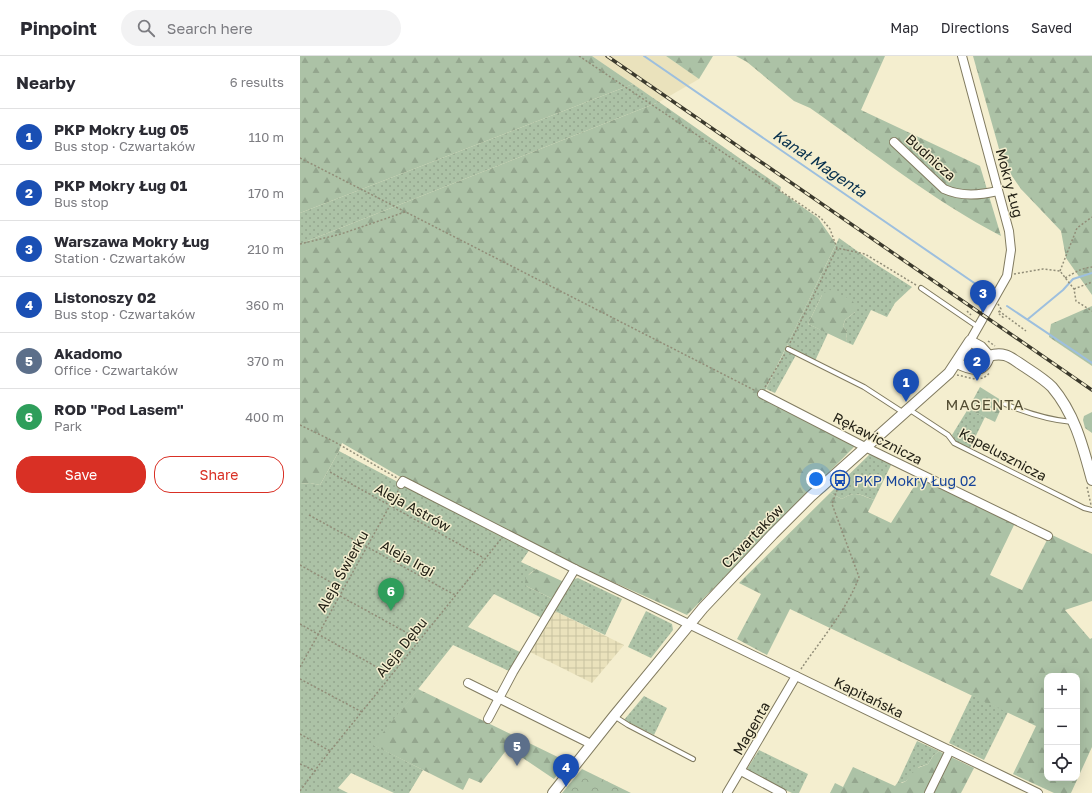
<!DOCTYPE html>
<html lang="en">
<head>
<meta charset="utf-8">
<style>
	:root { --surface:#fff; --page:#f2f2f3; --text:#2b2b33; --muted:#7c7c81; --line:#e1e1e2; --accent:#d93025 }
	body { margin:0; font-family:"Golos Text",sans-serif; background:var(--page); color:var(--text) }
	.controls { position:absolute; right:12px; bottom:12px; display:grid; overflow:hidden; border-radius:8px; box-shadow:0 4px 16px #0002 }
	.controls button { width:36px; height:36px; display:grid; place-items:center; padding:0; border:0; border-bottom:1px solid var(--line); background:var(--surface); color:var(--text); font:20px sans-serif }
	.you { position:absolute; left:516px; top:423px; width:14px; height:14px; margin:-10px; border:3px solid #fff; border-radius:50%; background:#1a73e8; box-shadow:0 0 0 6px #1a73e833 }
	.badge { display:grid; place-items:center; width:26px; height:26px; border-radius:50%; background:var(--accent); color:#fff; font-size:13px; font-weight:700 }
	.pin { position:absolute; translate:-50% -33px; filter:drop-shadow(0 1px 2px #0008) }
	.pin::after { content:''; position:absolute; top:21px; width:14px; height:12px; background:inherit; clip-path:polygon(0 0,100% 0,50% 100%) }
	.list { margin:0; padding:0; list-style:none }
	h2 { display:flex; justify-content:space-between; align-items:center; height:52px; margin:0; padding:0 16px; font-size:17px }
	h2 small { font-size:13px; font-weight:400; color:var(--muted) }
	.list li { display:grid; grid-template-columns:26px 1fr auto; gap:12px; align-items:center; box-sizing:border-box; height:56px; padding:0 16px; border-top:1px solid var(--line) }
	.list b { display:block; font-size:15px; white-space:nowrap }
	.list p { margin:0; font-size:13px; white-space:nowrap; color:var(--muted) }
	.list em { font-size:13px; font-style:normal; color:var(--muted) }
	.actions { display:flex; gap:8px; padding:12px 16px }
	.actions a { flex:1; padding:9px 0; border:1px solid var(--accent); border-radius:16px; text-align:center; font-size:14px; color:var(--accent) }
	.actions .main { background:var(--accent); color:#fff }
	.icon { flex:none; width:22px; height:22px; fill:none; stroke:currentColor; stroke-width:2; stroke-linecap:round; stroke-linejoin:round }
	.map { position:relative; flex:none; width:792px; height:737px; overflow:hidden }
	header { display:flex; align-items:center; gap:24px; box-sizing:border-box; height:56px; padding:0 20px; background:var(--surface); border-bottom:1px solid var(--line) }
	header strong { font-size:19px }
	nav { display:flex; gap:22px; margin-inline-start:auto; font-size:14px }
	.search { width:280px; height:36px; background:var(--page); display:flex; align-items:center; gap:10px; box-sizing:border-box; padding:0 14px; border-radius:22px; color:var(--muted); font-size:15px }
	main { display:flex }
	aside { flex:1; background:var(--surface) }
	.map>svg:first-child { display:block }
</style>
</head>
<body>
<header>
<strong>Pinpoint</strong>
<div class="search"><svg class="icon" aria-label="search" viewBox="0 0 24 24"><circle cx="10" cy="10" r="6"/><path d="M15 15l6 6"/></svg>Search here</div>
<nav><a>Map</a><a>Directions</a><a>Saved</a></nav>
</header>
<main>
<aside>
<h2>Nearby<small>6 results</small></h2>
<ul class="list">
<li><span class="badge" style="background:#1a4fb4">1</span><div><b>PKP Mokry Ług 05</b><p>Bus stop · Czwartaków</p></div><em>110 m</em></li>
<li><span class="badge" style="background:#1a4fb4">2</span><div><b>PKP Mokry Ług 01</b><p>Bus stop</p></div><em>170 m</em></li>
<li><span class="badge" style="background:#1a4fb4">3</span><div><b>Warszawa Mokry Ług</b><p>Station · Czwartaków</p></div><em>210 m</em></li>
<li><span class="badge" style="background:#1a4fb4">4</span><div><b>Listonoszy 02</b><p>Bus stop · Czwartaków</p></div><em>360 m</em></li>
<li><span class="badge" style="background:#5c6f8a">5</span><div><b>Akadomo</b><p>Office · Czwartaków</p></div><em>370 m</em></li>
<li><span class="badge" style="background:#2e9e5b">6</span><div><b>ROD &quot;Pod Lasem&quot;</b><p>Park</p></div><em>400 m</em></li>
</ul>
<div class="actions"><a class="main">Save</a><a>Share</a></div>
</aside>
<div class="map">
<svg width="792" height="737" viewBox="0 0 792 737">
	<defs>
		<pattern id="industrial-grid" width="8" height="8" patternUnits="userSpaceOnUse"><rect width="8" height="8" fill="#eae2bc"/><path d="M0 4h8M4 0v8" fill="none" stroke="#c8c2a1"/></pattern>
		<pattern id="grass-dots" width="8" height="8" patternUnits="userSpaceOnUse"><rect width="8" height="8" fill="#acc2a6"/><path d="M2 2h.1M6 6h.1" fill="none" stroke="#94a68e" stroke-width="1.8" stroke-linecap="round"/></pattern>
		<pattern id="forest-firs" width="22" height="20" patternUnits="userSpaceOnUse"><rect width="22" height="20" fill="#acc2a6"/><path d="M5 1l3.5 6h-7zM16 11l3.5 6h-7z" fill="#94a68e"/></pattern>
		<pattern id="park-crowns" width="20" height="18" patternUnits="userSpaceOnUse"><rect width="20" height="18" fill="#acc2a6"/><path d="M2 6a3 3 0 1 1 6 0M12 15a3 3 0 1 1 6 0" fill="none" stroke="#94a68e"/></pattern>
	</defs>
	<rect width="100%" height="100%" fill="#f4eecf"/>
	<polygon fill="#eae2bc" points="292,0 366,0 399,23 359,46"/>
	<polygon fill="url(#industrial-grid)" points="253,554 324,589 292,627 228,595"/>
	<g fill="url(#grass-dots)">
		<polygon points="333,28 359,46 0,188 0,157"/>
		<polygon points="539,182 574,207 612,231 595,247 587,261 571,254 553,289 546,286 547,276 543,270 545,264 555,256 522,239 508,268 528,277 515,305 487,289"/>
		<polygon points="485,294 496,299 475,337 466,333"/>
		<circle cx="674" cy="301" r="7"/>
		<polygon points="668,353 685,361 669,394 656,386 652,379"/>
		<polygon points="39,395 134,445 230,493 221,506 236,513 229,518 226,530 253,543 242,562 194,538 168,571 222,597 211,616 153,589 74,689 123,714 109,737 94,737 51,717 38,732 48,737 0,737 0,428 10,427 20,429"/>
		<path d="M571 397 592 407 574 444C560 439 556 434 542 443L530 437Z"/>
		<polygon points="278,522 322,543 305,579 253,554 271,524"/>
		<polygon points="346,555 372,568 373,574 351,602 328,591"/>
		<polygon points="672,639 708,656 684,704 649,687"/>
		<polygon points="344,640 367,652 354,679 324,664"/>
		<polygon points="617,685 639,695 633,700 628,708 619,711 606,725 600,727 598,726"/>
		<polygon points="459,694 508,718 499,737 492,737 447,716 447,713"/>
	</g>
	<g fill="url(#forest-firs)" fill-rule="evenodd">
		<polygon points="0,0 292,0 333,28 0,157"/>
		<polygon points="366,0 413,0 399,23"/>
		<path d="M436 0H585L561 54 680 110 701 180C632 144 573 96 510 52L494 45 447 6Z"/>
		<polygon points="673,0 792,0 792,239 766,202 761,175 721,133 703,107"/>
		<polygon points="359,46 481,131 480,135 518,162 536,188 462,341 556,389 387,559 277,510 104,423 42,387 39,395 20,429 10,427 0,428 0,188"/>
		<polygon points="528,233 552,244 555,249 555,256 545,264 543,270 547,276 546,286 508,268 522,239"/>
		<polygon points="792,250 792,310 749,281 751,268"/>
		<polygon points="680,331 704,346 695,366 668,353"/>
		<polygon points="792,356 792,377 785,372 783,364 784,360"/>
		<path d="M620 421 715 467 690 519 722 534 750 478 792 498V545L765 554 790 583 792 582V691L771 737H754L713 718 736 670 490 553 467 599 437 583 461 538 439 527 530 437 542 443C556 434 559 439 574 444L568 456 591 467ZM747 620H777V722H747Z"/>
		<polygon points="236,513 264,526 253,543 226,530 225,527 226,521"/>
		<polygon points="118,633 268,706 254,723 208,692 181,727 169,722 163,734 73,689"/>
		<polygon points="639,695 644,698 625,737 530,737 535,727 543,731 553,711 595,730 598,726 602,727 606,725 615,713 628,708 633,700"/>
		<polygon points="651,701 674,712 661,737 634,737"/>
	</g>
	<polygon fill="url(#park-crowns)" points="282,713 331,737 262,737"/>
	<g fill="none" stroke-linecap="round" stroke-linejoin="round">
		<g stroke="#9dbfde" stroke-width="2">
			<polyline points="344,0 683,233"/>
			<polyline points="707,250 792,307"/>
			<polyline points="728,263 763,234 773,223 792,217"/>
		</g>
		<g stroke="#817b60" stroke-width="6">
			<g id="service">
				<polyline points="621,232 678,271"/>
				<polyline points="488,293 564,331 604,357"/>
				<path d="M705 348C727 357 748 364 772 366"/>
				<polyline points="610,354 648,379 654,387 784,452 792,454"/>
				<polyline points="314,660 328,669 393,703"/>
			</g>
		</g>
		<g stroke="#817b60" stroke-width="10">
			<g id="minor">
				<polyline points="662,0 709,175 711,194 707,220 670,285"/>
				<path d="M594 86 644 133C662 141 680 139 698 135"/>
				<polyline points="462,338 565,391 748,480"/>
				<polyline points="101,428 103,425 275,513 738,737"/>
				<polyline points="168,627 291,688"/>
				<polyline points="188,663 213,616 275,513"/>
				<polyline points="441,715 482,737"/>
				<polyline points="427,737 496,620"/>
				<polyline points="629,737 650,694"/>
			</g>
		</g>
		<g stroke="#817b60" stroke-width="12">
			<g id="tertiary">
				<path d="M689 300C705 295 711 302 725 311 734 317 744 323 752 331 775 358 783 391 792 424"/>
				<path d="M253 737 314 660 403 552 473 478 511 440 649 317 670 285 681 291 689 300C684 319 669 313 657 307"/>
			</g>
		</g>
		<g stroke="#918d78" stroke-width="1.5" stroke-dasharray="2 2" stroke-linecap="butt">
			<polyline points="279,0 521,162 530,173 537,192 565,198 616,229"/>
			<polyline points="0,102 456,335"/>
			<polyline points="0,188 41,178 105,156"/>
			<polyline points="760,215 777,172 792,161"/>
			<polyline points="714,218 743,213 760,215 774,233 776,245 792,255"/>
			<path d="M765 222C776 216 779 213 792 211"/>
			<polyline points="774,233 792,226"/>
			<polyline points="698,248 701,253 698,257 704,262"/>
			<polyline points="667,255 671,259"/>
			<polyline points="699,255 726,275"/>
			<polyline points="688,285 695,290"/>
			<polyline points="490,287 537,192"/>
			<path d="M657 319C669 321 682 328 690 316"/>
			<polyline points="465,331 485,298"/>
			<polyline points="0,369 35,386 97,422"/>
			<polyline points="30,416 184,502"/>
			<polyline points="787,431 791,449"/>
			<polyline points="9,459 155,539"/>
			<polyline points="0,509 43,533"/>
			<polyline points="40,540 120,584"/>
			<polyline points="0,568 91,619"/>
			<polyline points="0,611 98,435"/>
			<path d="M501 613C520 585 548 552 559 521L532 448 540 426"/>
			<polyline points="0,623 62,656"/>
			<polyline points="0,678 30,695"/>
			<polyline points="0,708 16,715"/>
			<polyline points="0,735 19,709 201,483"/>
		</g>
		<use href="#service" stroke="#fff" stroke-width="4"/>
		<use href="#minor" stroke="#fff" stroke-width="8"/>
		<use href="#tertiary" stroke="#fff" stroke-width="10"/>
		<g stroke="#3b392c" stroke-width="3.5">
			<polyline id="rail" points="307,0 792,334"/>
		</g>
		<use href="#rail" stroke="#f4eecf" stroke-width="2" stroke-dasharray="6" stroke-linecap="butt"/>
	</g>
	<defs>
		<g id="bus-ring" transform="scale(1)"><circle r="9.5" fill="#f4eecf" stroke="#1a4fb4" stroke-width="1.5"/><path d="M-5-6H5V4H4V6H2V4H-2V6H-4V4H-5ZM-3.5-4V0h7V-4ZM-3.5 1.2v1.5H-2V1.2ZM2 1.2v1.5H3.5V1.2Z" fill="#1a4fb4"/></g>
	</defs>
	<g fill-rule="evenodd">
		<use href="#bus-ring" x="540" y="424"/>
	</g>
	<g text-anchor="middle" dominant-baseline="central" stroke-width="3" stroke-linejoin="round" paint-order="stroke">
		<g font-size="14" fill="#222015" stroke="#f4eecf">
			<text transform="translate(631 101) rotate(42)">Budnicza</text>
			<text transform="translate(710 127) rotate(75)">Mokry Ług</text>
			<text transform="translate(578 382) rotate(27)">Rękawicznicza</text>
			<text transform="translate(703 398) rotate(28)">Kapelusznicza</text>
			<text transform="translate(113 451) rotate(29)">Aleja Astrów</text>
			<text transform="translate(452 480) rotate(-46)">Czwartaków</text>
			<text transform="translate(108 502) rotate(29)">Aleja Irgi</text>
			<text transform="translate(42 515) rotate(-61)">Aleja Świerku</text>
			<text transform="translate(101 591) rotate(-51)">Aleja Dębu</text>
			<text transform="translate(569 641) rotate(26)">Kapitańska</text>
			<text transform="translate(451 672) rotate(-60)">Magenta</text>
		</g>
		<g font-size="14" fill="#164399" stroke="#f4eecf" text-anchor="start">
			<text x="554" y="424">PKP Mokry Ług 02</text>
		</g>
		<g font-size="15" font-style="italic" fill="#042e4c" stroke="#f4eecf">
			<text transform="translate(520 107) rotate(34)">Kanał Magenta</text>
		</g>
		<g font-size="15" letter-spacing="1" fill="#544e34" stroke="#f4eecf">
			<text x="685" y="348">MAGENTA</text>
		</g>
	</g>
</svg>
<div class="controls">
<button>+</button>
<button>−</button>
<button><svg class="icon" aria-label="locate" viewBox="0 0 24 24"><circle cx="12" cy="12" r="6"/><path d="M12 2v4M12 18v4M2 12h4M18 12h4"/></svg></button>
</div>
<div class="you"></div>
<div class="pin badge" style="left:606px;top:346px;background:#1a4fb4">1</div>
<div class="pin badge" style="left:677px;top:325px;background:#1a4fb4">2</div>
<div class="pin badge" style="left:683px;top:257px;background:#1a4fb4">3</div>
<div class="pin badge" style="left:266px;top:731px;background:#1a4fb4">4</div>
<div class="pin badge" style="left:217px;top:710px;background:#5c6f8a">5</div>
<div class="pin badge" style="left:91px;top:555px;background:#2e9e5b">6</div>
</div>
</main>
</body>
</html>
